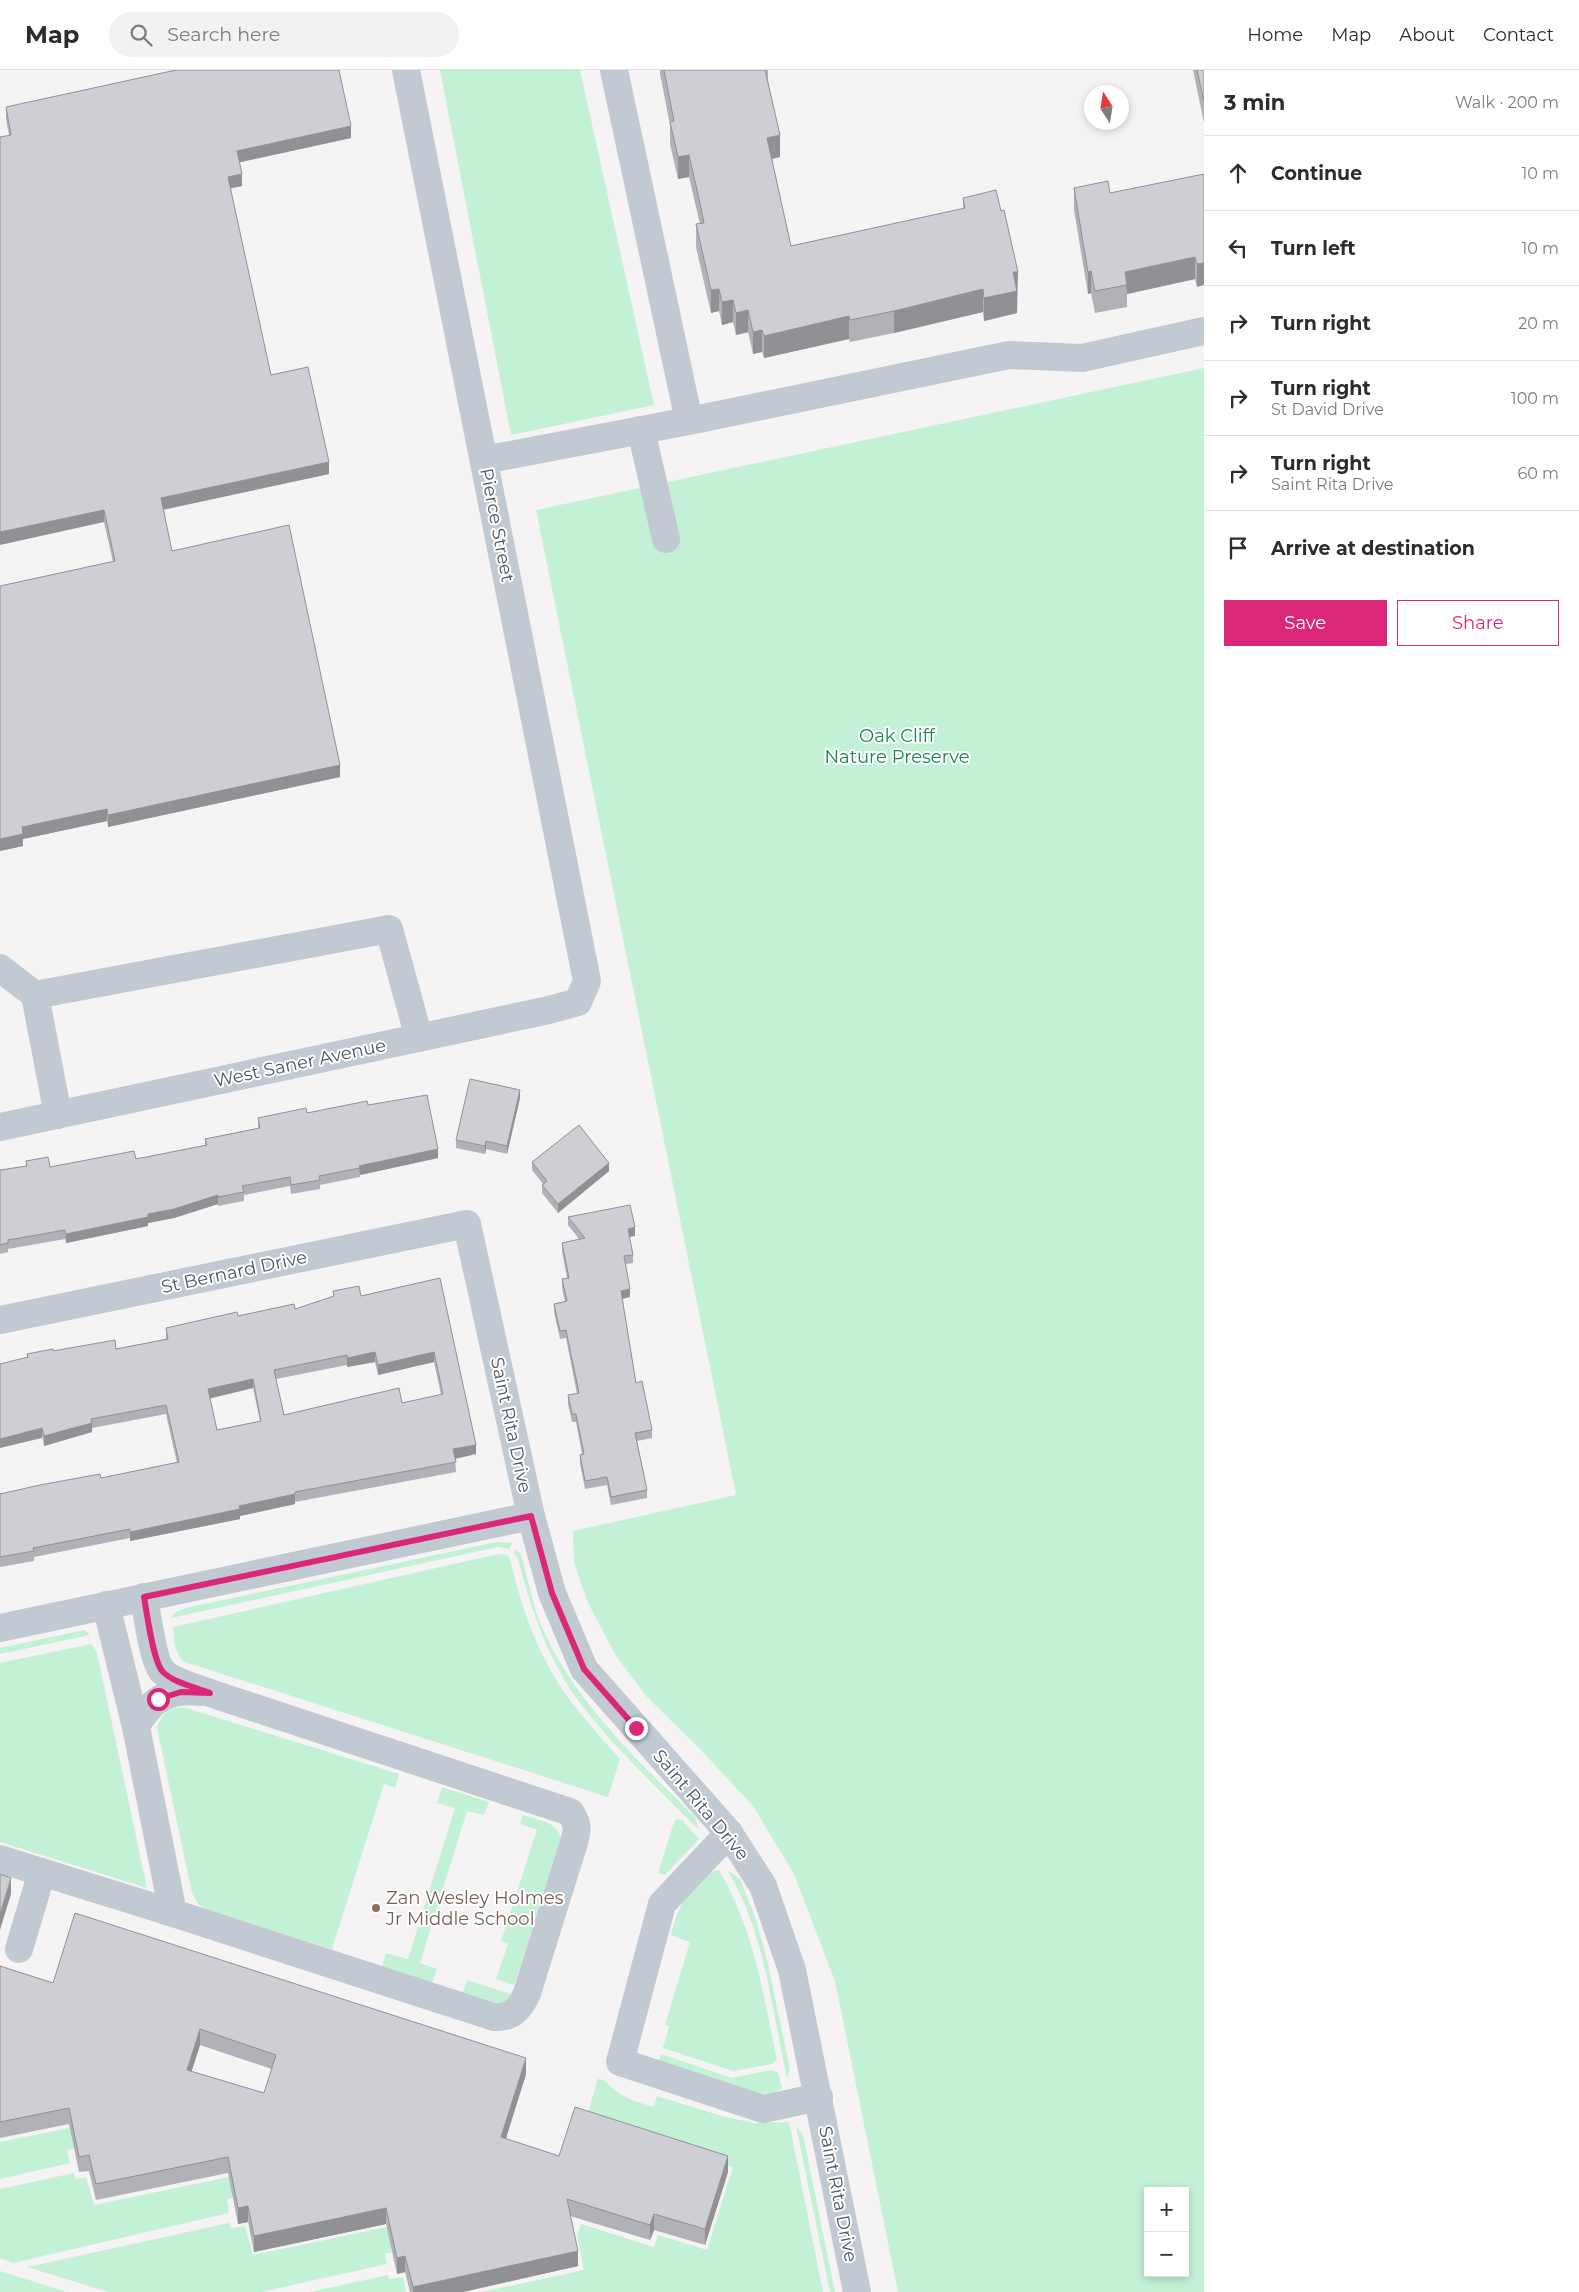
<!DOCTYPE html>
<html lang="en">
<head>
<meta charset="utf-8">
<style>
	:root { --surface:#fff; --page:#f2f2f3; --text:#2b2b33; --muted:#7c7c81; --line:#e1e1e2; --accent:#db2777 }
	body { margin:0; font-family:Montserrat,sans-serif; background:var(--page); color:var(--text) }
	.controls { position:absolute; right:15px; bottom:15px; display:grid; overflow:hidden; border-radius:0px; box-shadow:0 2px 8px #0003 }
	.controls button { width:45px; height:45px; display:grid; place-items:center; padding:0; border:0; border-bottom:1px solid var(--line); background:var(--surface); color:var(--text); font:25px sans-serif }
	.compass { position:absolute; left:1084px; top:15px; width:45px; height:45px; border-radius:50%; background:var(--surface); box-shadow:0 2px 8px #0003; rotate:348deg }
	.stop { position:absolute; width:15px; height:15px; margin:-11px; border:4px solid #db2777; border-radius:50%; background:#fff }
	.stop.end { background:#db2777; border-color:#fff; box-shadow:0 1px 5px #0008 }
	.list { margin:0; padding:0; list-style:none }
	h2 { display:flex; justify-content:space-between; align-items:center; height:65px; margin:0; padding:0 20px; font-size:21px }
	h2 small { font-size:16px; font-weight:400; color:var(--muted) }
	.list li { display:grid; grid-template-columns:32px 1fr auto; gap:15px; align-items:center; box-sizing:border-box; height:75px; padding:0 20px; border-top:1px solid var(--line) }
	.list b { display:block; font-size:19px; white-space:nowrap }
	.list p { margin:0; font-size:16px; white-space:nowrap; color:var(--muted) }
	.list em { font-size:16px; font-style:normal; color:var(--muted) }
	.actions { display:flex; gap:10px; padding:15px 20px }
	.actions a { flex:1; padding:11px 0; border:1px solid var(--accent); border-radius:0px; text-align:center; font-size:18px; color:var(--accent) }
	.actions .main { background:var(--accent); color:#fff }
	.icon { flex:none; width:28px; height:28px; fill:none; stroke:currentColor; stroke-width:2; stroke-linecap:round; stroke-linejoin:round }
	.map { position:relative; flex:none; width:1204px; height:2222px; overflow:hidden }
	header { display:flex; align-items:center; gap:30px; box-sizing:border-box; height:70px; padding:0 25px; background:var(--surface); border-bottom:1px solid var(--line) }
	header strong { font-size:24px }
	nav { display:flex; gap:28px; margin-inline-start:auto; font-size:18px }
	.search { width:350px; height:45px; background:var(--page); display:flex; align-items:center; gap:12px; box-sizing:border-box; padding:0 18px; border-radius:28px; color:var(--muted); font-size:19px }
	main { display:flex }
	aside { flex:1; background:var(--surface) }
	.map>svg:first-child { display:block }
</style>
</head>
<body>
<header>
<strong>Map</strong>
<div class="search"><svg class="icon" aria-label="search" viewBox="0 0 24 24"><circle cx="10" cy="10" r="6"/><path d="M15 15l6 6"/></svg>Search here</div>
<nav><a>Home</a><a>Map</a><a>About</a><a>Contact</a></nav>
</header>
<main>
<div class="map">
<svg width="1204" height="2222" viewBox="0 0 1204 2222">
	<rect width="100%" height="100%" fill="#f5f3f3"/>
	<g fill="#c3f1d5" fill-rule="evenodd">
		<polygon points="440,0 580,0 654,335 511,365"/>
		<path d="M1204 298V2222H898L835 1911 794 1804 753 1736 700 1679 647 1627 616 1586 588 1533 574 1492 573 1461 736 1425 536 440ZM1148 2121H1185V2203H1148Z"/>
		<polygon points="496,1472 512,1473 509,1479 498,1477 171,1548 174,1543 186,1538"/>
		<path d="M516 1479 521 1485C527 1505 531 1527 538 1547 568 1626 636 1689 695 1747L699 1760C660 1720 618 1682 584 1638 549 1594 532 1542 518 1489L514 1482Z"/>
		<path d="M499 1484 507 1485 510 1488C520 1533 536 1580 562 1619 579 1644 600 1666 620 1689L608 1727 185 1592C174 1584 174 1570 173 1557Z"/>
		<polygon points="84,1560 90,1565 0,1584 0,1578"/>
		<polygon points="91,1574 97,1583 147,1818 0,1772 0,1593"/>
		<path d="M183 1637 399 1704 395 1718 384 1714 332 1879 209 1841 198 1834 192 1823 157 1658C162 1643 168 1639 183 1637Z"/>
		<polygon points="442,1717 489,1732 484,1745 467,1741 420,1893 437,1899 432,1913 382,1897 386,1883 408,1889 455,1738 437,1733"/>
		<path d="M523 1745C537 1750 557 1751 561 1768L514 1915 496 1909 508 1874 501 1871 537 1760 520 1754Z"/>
		<polygon points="675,1749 682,1750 699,1769 665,1805 658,1803"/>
		<path d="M719 1800C754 1860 763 1923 777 1990L772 1994 733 2001 663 1978 669 1956 665 1955 690 1872 671 1865C677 1841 691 1804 719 1800Z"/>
		<path d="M728 1801 740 1809 756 1849 767 1890 790 1999 787 2009C772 1940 765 1863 728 1801Z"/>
		<polygon points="467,1910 511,1924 508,1932 499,1934 463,1922"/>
		<polygon points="661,1984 732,2008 772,2000 778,2002 782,2018 774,2023 762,2024 658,1995"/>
		<path d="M598 2009C607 2010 608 2015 615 2020 626 2029 641 2033 654 2037L657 2026 725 2047 755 2053 789 2052 823 2222H482L584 2200 577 2166 581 2154 654 2177 658 2165 707 2180 733 2097 586 2049Z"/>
		<polygon points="124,2047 129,2067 67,2080 70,2093 0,2109 0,2072"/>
		<polygon points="796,2056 803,2065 835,2222 830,2222"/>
		<polygon points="281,2096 286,2116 227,2129 229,2143 13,2193 0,2188 0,2119 74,2103 76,2109 86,2107 94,2135"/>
		<polygon points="440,2146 446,2171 385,2184 387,2194 261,2222 108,2222 27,2197 229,2153 231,2158 245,2156 253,2185"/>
		<polygon points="0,2201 67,2222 0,2222"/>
		<polygon points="388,2205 389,2209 403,2207 406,2222 310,2222"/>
	</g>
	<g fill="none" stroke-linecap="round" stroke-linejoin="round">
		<g stroke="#c1cad2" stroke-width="28">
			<polyline points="614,0 689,351 1009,285 1082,288 1204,261"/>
			<polyline points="641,360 666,469"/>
			<polyline points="484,390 689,351"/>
			<polyline points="0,898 35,925"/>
			<polyline points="58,1045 35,925 389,859 419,968"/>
			<polyline points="0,1057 549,940 578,932 587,911 406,0"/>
			<polyline points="0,1250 467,1154 531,1446 552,1523 584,1599 729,1763 763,1816 792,1900 857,2222"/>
			<path d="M106 1535 136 1657 173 1843 494 1947C512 1948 520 1939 527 1923L575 1769C578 1758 577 1752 570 1742L210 1623C195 1617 175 1613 163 1602 153 1592 147 1543 144 1527"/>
			<polyline points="0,1558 531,1446"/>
			<path d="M136 1657C150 1630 169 1618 201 1622"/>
			<polyline points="729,1763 662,1834 620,1992 763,2039 819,2027"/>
			<polyline points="0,1789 173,1843"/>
			<polyline points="19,1879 42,1802"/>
		</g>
	</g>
	<g fill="#b0b2b7" fill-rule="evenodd">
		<polygon points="660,0 768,0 768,11 780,87 772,89 791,176 963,139 963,128 1018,224 1017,224 1017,243 984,251 983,242 894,263 850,272 849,269 764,288 762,282 753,284 748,262 736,265 733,252 722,255 719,241 711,243 696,177 696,154 700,154 689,107 678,109 670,74 670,55 660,4"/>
		<polygon points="1193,0 1204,0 1204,53"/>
		<polygon points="6,37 351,68 239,92 242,116 230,118 271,305 329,404 163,440 172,481 340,707 108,757 107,751 23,769 23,776 0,781 0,516 113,492 104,452 9,65 6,49"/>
		<polygon points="1204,104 1197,217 1195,209 1127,224 1127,237 1095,243 1091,223 1088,224 1074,140 1074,118 1110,123"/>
		<polygon points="520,1028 507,1084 486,1079 485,1084 456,1078 456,1070"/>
		<polygon points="368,1035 438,1088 360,1105 360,1107 320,1115 320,1119 291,1124 290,1116 244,1125 244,1131 218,1136 218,1134 174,1148 148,1153 148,1156 66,1173 65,1169 8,1179 8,1182 0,1184 0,1100 26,1096 26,1091 50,1097 136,1089 205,1076 205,1069 258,1058 258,1048 307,1043"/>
		<polygon points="532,1092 609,1101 558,1143 542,1123 542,1115 543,1114 532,1100"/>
		<polygon points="568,1147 635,1166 629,1167 633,1185 633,1193 626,1194 630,1227 622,1229 636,1313 652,1360 652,1368 637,1371 647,1420 647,1428 611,1435 607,1415 585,1419 580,1393 580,1385 582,1384 576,1352 572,1352 568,1334 568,1325 577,1324 566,1268 560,1269 554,1242 554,1234 565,1232 562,1218 562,1209 567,1208 562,1181 562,1173 579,1169 568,1155"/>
		<path d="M440 1208 476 1384 455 1389 456 1402 295 1432V1434L240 1446V1449L130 1471V1468L34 1487V1491L0 1497V1424L101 1408 177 1393 166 1344 92 1358V1362L44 1376 27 1287V1284L53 1281 116 1279 166 1269V1258L238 1246 295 1239 333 1227V1221L361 1226ZM375 1292 378 1305 434 1292 441 1325 402 1333 284 1345 276 1309 347 1295V1297ZM253 1318 260 1351 217 1360 210 1328Z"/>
		<path d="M0 1896 53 1913 526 2004 506 2069 559 2086 728 2102 705 2175 654 2160 650 2170 570 2146 578 2196 463 2222H410L405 2202 397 2204 386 2154 254 2182 248 2152 238 2154 228 2103 96 2130 89 2101 79 2102 69 2054 0 2068ZM200 1975 272 1999 264 2023 191 2002Z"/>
	</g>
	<g fill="#909195">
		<polygon points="351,56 351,68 237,93 237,81"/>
		<polygon points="780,65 780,87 767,90 767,68"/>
		<polygon points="689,85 689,107 678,109 678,87"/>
		<polygon points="242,104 242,116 228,119 228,107"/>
		<polygon points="1195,187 1195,209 1127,224 1125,202"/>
		<polygon points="1204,193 1204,215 1197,217 1197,194"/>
		<polygon points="1091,201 1091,223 1088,224 1088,202"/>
		<polygon points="1013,202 1018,202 1017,243 984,251 984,228"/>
		<polygon points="719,219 719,241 711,243 711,220"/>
		<polygon points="983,219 983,242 894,263 894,241"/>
		<polygon points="733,230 733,252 722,255 722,232"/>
		<polygon points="748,240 748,262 736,265 736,243"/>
		<polygon points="849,246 849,269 764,288 764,266"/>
		<polygon points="762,260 762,282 753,284 753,262"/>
		<polygon points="329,392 329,404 161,440 161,428"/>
		<polygon points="104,440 104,452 0,475 0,462"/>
		<polygon points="340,695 340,707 108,757 108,745"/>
		<polygon points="107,739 107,751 23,769 23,776 0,781 0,769 22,757"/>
		<polygon points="520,1020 520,1028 507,1084 507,1076"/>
		<polygon points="486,1071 486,1079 485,1084 485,1076"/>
		<polygon points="438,1079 438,1088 360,1105 359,1096"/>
		<polygon points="609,1093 609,1101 558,1143 558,1134"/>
		<polygon points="218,1125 218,1134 174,1148 148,1153 148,1156 66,1173 66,1164 148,1144"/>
		<polygon points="635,1157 635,1166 628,1167 628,1159"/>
		<polygon points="630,1219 630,1227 621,1229 621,1221"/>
		<polygon points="375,1282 375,1292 347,1297 347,1288"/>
		<polygon points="434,1282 434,1292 378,1305 378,1295"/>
		<polygon points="253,1309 253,1318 208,1329 208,1319"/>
		<polygon points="92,1353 92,1362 44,1376 44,1366"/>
		<polygon points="42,1358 42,1368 0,1378 0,1369"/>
		<polygon points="476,1375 476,1384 453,1389 453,1379"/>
		<polygon points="295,1424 295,1434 240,1446 240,1449 130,1471 130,1462 239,1436"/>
		<polygon points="11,1808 11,1824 0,1860 0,1844"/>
		<polygon points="200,1959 200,1975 187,2016 187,2000"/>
		<polygon points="526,1988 526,2004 501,2083 501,2067"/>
		<polygon points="728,2086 728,2102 705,2175 705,2159"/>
		<polygon points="248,2136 248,2152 238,2154 238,2138"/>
		<polygon points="386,2138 386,2154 254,2182 254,2166"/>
		<polygon points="654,2144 654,2160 650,2170 650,2155"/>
		<polygon points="578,2181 578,2196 463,2222 413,2222 413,2217"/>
		<polygon points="405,2186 405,2202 397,2204 397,2188"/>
	</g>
	<g fill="#cdcfd5" stroke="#909195" fill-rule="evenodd">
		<polygon points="176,0 339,0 351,56 237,81 242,104 228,107 271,305 308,297 329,392 161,428 172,481 289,455 340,695 108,745 107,739 22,757 23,764 0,769 0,516 115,491 104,440 0,462 0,67 11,65 6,37"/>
		<polygon points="664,0 765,0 780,65 767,68 791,176 965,138 963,128 996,120 1001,141 1004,140 1018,202 1013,202 1017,221 984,228 983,219 894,241 850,250 849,246 764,266 762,260 753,262 748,240 736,243 733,230 722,232 719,219 711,220 696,154 704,153 701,138 689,85 678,87 670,52 674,51"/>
		<polygon points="1197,0 1204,0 1204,31"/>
		<polygon points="1204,104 1204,193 1197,194 1195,187 1125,202 1127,215 1095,221 1091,201 1088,202 1074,118 1108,111 1110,123"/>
		<polygon points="470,1009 520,1020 507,1076 486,1071 485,1076 456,1070"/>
		<polygon points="427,1025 438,1079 359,1096 360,1098 319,1106 320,1110 291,1115 290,1107 242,1116 244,1122 218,1127 218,1125 174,1139 148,1144 148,1147 66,1164 65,1160 8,1170 8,1173 0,1175 0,1100 27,1096 26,1091 48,1087 50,1097 134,1081 136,1089 207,1075 205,1069 260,1058 258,1048 306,1038 307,1043 367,1031 368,1035"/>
		<polygon points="579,1055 609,1093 558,1134 542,1115 547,1111 532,1092"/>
		<polygon points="630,1135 635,1157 628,1159 633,1185 624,1186 630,1219 621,1221 636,1313 642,1311 652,1360 635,1363 647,1420 611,1427 607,1407 585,1411 580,1385 584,1384 576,1344 572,1344 568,1325 579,1323 566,1260 560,1261 554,1234 567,1231 562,1209 569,1208 562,1173 585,1168 568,1147"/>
		<path d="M440 1208 476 1375 453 1379 456 1392 295 1422V1424L239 1436 240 1439 130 1462V1459L33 1478 34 1481 0 1487V1424L40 1415 100 1404 101 1408 179 1392 166 1335 91 1349 92 1353 44 1366 42 1358 0 1369V1294L28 1287 27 1284 53 1279V1281L115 1270 116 1279 168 1269 166 1258 237 1242 238 1246 294 1234 295 1239 334 1226 333 1221 359 1216 361 1226ZM375 1282 378 1295 434 1282 443 1324 402 1333 399 1318 284 1345 274 1300 347 1285V1288ZM253 1309 261 1351 217 1360 208 1319Z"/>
		<polygon points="0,1804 11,1808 0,1844"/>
		<path d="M75 1843 526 1988 501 2067 559 2086 575 2037 728 2086 705 2159 654 2144 650 2155 567 2129 578 2181 413 2217 405 2186 397 2188 386 2138 254 2166 248 2136 238 2138 228 2087 96 2114 89 2085 79 2087 69 2038 0 2052V1896L53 1913ZM200 1959 276 1985 264 2023 187 2000Z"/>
	</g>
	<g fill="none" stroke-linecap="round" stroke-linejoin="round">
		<path stroke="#db2777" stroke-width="6" d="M158 1629 181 1622 210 1623C195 1617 174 1613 163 1602 153 1592 147 1543 144 1527L531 1446 552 1523 584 1599 636 1658"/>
	</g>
	<circle fill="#8d6e63" stroke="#fff" stroke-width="2" cx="376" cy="1838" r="5"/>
	<g text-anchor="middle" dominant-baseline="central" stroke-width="4" stroke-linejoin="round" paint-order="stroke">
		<g font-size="18" fill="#4a5661" stroke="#fff">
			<text transform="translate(497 455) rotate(79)">Pierce Street</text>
			<text transform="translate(300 993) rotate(-12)">West Saner Avenue</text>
			<text transform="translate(234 1202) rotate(-12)">St Bernard Drive</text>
			<text transform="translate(511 1355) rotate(78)">Saint Rita Drive</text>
			<text transform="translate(701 1735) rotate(50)">Saint Rita Drive</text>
			<text transform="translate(838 2124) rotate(79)">Saint Rita Drive</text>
		</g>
		<g font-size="18" fill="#17864f" stroke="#fff">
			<text x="897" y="666">Oak Cliff<tspan x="897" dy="21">Nature Preserve</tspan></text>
		</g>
		<g font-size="18" fill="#785e54" stroke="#fff" text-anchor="start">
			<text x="386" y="1828">Zan Wesley Holmes<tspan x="386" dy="21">Jr Middle School</tspan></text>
		</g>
	</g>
</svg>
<div class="controls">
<button>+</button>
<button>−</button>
</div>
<svg class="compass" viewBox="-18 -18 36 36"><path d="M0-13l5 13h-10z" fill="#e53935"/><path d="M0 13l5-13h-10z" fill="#7c7c81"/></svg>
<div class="stop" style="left:158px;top:1629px"></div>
<div class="stop end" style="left:636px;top:1658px"></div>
</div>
<aside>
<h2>3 min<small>Walk · 200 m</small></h2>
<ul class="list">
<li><svg class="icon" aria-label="ahead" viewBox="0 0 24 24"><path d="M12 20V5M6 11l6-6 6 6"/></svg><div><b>Continue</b></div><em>10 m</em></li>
<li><svg class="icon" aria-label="left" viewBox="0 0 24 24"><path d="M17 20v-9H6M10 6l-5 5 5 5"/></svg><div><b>Turn left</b></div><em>10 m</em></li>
<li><svg class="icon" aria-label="right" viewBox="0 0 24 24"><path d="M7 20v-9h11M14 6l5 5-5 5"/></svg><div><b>Turn right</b></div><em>20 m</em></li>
<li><svg class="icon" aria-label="right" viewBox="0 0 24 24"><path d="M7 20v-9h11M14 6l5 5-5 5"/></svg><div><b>Turn right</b><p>St David Drive</p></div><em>100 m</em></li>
<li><svg class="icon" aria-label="right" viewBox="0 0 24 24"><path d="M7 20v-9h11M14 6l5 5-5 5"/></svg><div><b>Turn right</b><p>Saint Rita Drive</p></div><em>60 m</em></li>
<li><svg class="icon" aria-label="arrive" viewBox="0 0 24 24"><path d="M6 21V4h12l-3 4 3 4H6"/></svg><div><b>Arrive at destination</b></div></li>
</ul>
<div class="actions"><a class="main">Save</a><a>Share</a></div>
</aside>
</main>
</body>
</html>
